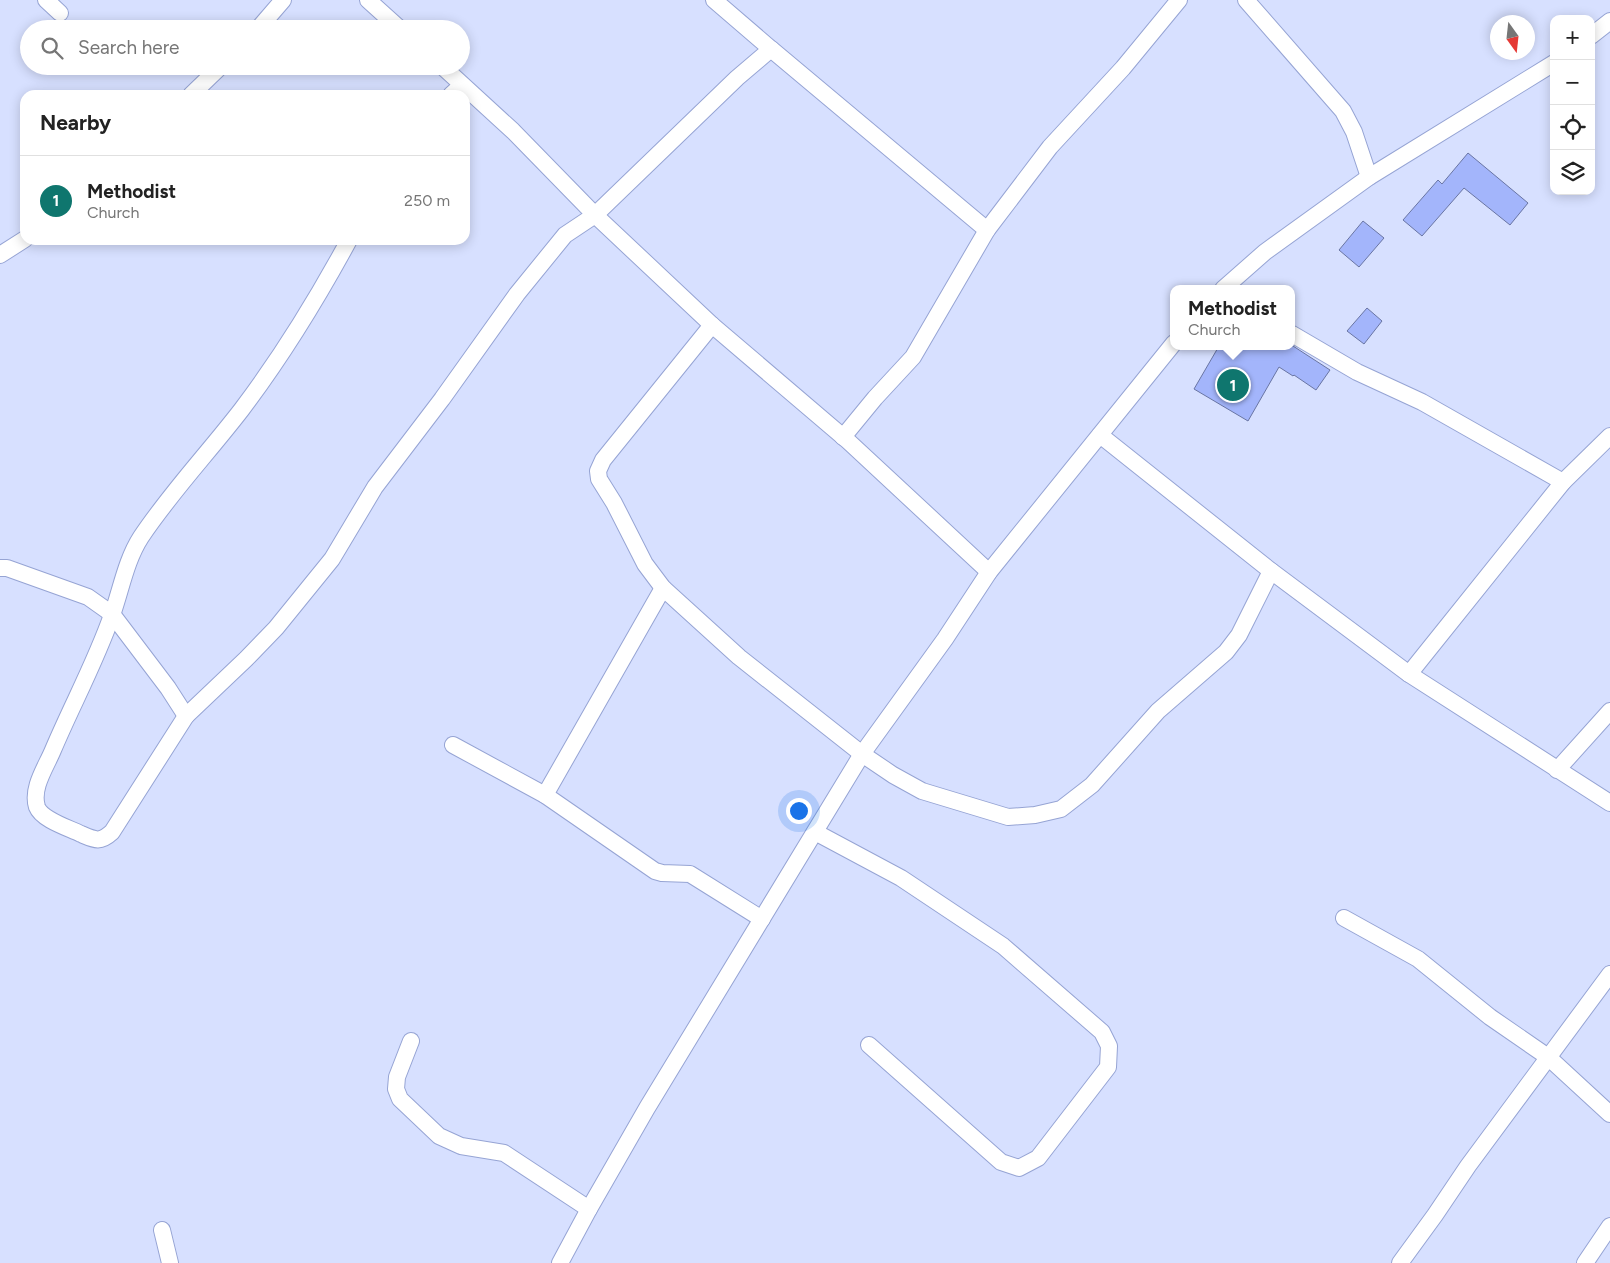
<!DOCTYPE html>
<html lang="en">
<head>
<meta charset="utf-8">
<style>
	:root { --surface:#fff; --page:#f6f6f6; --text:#222; --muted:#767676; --line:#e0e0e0; --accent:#0f766e }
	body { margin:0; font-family:Figtree,sans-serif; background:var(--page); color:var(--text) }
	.controls { position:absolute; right:15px; top:15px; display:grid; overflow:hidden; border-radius:10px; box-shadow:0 2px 12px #0003 }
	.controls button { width:45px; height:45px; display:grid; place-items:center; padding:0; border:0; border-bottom:1px solid var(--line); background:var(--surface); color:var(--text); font:25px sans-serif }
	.compass { position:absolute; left:1490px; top:15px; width:45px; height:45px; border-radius:50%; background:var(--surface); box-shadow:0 2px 12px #0003; rotate:165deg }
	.you { position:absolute; left:798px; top:810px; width:18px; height:18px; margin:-12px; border:4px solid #fff; border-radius:50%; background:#1a73e8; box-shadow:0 0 0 8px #1a73e833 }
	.badge { display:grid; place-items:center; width:32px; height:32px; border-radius:50%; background:var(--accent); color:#fff; font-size:16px; font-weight:700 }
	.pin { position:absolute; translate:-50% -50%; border:2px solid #fff; box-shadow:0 1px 5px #0006 }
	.popup { position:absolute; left:1170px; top:285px; width:125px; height:65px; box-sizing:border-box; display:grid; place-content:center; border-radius:10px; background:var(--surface); filter:drop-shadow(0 1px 4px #0005); font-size:16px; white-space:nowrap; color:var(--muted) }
	.popup b { font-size:19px; color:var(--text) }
	.popup::after { content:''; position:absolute; left:50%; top:100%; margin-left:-10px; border:10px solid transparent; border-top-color:var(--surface) }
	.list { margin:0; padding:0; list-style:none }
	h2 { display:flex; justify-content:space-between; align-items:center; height:65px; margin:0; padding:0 20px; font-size:21px }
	h2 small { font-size:16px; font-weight:400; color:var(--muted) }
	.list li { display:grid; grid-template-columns:32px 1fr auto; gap:15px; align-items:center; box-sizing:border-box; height:90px; padding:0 20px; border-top:1px solid var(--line) }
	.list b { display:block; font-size:19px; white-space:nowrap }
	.list p { margin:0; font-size:16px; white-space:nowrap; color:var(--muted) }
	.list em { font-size:16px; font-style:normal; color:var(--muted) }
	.icon { flex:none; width:28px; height:28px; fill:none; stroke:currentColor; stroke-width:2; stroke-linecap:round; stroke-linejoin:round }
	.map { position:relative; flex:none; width:1610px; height:1263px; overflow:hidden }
	.search { position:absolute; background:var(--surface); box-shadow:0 2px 12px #0003; left:20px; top:20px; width:450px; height:55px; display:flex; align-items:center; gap:12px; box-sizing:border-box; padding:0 18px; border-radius:28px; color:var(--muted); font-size:19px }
	.panel { position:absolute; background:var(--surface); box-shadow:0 2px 12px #0003; left:20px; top:90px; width:450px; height:155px; border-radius:15px }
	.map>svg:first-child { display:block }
</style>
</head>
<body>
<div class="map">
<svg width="1610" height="1263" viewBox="0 0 1610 1263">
	<rect width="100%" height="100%" fill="#d7e0ff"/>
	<g fill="#a3b5fb" stroke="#6975a3">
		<polygon points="1468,153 1528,203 1510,225 1464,188 1422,236 1403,220 1438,180 1442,184"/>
		<polygon points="1363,221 1384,238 1359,267 1339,250"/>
		<polygon points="1367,308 1382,321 1364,344 1347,331"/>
		<polygon points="1219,346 1293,346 1330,370 1316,390 1294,375 1293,376 1279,367 1248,421 1194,389"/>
	</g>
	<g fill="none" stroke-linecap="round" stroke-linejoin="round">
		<g stroke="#96a4d4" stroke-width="18">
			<g id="minor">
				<polyline points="46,0 60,13"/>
				<polyline points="368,0 400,29"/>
				<polyline points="1246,0 1343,111 1354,132 1369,177"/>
				<polyline points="258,29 283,0"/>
				<polyline points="1591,36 1610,21"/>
				<polyline points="771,49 987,230"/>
				<polyline points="442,66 513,131 595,215 712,325 848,441 989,572"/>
				<polyline points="191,95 221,66"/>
				<polyline points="451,95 462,85"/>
				<path d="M349 240C317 299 282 356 242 409 209 452 171 492 141 537 126 560 121 590 112 615 96 661 72 705 53 750 46 767 31 788 37 807 42 820 69 828 81 834 95 840 100 843 112 832L186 716 246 659 276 628 332 559 375 487 442 399 517 294 565 235 595 215 737 78 771 49 714 0"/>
				<polyline points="0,255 25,239"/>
				<polyline points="1223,289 1265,252 1369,177 1554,63"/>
				<polyline points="712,325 603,460 598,471 599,479 614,503 645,564 663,588 739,657 862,754 893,775 922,791 1008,817 1035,815 1061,809 1092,785 1158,711 1226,652 1239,635 1271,571"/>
				<polyline points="1292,334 1357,372 1422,402 1563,482"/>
				<polyline points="1100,435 1271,571 1409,674 1610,803"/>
				<polyline points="843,437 875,398 913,357 987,230 1050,147 1123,68 1179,0"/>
				<polyline points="0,568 7,568 88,597 112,614 168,688 186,716"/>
				<polyline points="1409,674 1563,482 1610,436"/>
				<polyline points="453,745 545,795 655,871 662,873 690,874 762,919"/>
				<polyline points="1557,770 1610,711"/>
				<polyline points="545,795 663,588"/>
				<polyline points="815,832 901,878 1003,946 1102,1032 1109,1046 1108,1067 1038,1158 1019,1168 1001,1162 869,1045"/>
				<polyline points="1344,918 1418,959 1490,1017 1548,1057 1610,1114"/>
				<polyline points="411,1041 397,1077 396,1089 400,1099 439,1136 461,1146 504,1153 589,1209"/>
				<polyline points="162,1230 170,1263"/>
				<polyline points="560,1263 589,1209 647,1108 862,754 945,639 989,572 1174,343"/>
				<polyline points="1400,1263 1435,1215 1468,1166 1610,974"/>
				<polyline points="1585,1263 1610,1226"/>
			</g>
		</g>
		<use href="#minor" stroke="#fff" stroke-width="16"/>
	</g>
</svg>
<div class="controls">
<button>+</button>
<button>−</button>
<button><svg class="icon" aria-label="locate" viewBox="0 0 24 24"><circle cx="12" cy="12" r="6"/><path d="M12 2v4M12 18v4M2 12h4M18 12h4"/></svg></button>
<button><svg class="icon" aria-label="layers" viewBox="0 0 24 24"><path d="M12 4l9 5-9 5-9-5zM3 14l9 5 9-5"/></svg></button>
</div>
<svg class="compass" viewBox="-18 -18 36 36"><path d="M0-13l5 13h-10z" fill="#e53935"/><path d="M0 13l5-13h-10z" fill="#767676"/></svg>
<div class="you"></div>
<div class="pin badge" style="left:1233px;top:385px">1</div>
<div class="popup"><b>Methodist</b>Church</div>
<div class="search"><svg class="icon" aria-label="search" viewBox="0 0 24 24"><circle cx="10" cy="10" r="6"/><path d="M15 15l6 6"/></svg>Search here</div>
<section class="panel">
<h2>Nearby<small></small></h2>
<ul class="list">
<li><span class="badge">1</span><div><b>Methodist</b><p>Church</p></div><em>250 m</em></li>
</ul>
</section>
</div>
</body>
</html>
